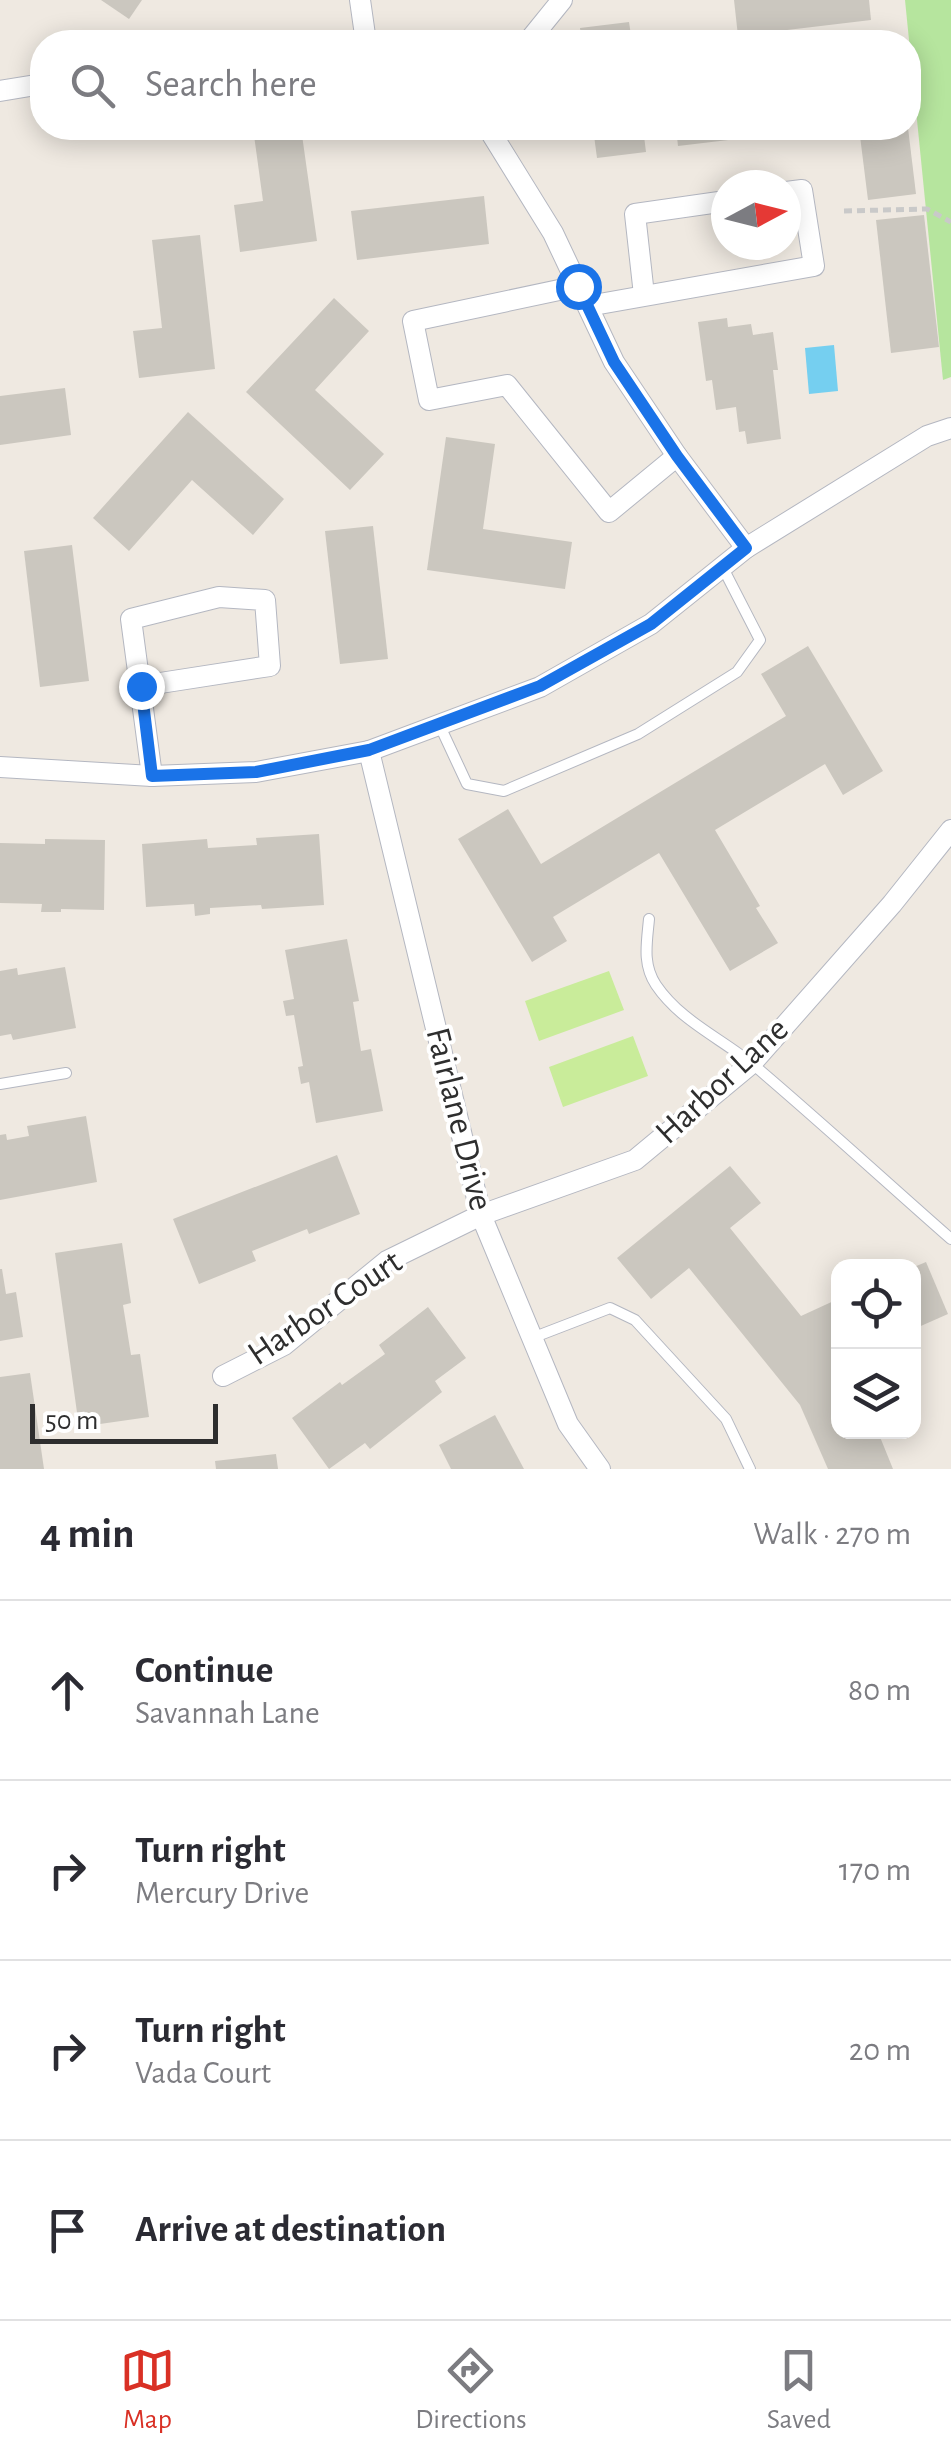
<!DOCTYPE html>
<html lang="en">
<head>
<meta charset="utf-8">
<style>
	:root { --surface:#fff; --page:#f7f7f7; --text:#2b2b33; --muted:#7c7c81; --line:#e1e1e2; --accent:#d93025 }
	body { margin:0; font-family:"Alegreya Sans",sans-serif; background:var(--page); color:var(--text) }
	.controls { position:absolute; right:30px; bottom:30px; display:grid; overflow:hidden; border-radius:20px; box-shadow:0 5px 25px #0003 }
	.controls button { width:90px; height:90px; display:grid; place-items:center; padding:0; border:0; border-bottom:2px solid var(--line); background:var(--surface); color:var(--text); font:50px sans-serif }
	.compass { position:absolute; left:711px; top:170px; width:90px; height:90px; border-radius:50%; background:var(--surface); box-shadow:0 5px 25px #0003; rotate:83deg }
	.scale { position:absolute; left:30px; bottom:25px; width:188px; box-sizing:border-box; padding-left:10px; border:5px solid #2e2e2e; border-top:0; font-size:28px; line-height:35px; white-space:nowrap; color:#2e2e2e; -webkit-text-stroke:8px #fff; paint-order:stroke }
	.stop { position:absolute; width:30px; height:30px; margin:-22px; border:8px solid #1a73e8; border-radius:50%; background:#fff }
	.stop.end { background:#1a73e8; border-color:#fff; box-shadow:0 2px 10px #0008 }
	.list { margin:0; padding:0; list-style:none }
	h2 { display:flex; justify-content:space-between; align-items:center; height:130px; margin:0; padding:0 40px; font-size:42px }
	h2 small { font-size:32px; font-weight:400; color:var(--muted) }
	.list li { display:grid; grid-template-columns:65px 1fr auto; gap:30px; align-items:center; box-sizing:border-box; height:180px; padding:0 40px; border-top:2px solid var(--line) }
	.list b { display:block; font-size:38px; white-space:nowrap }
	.list p { margin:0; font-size:32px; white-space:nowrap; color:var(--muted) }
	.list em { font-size:32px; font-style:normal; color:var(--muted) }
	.icon { flex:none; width:55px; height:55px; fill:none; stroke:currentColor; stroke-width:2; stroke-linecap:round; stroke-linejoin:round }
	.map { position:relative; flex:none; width:951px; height:1469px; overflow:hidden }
	.search { position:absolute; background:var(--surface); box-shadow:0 5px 25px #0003; left:30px; right:30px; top:30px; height:110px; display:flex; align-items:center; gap:25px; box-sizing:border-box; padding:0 35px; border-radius:40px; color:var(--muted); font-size:38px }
	.sheet { height:850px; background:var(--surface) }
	nav { display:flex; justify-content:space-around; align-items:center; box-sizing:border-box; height:140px; border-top:2px solid var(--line); background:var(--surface); font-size:28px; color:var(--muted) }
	nav a { display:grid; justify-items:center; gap:5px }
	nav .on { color:var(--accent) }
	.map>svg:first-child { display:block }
</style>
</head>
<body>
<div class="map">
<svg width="951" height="1469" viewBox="0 0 951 1469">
	<rect width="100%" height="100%" fill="#efe9e1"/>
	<polygon fill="#b6e59e" points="905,0 951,0 951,377 943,380"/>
	<g fill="#c9ec9a">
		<polygon points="609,971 624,1010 539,1041 525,1001"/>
		<polygon points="633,1036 648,1076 563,1107 549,1067"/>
	</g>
	<polygon fill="#75cff0" points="834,345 838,391 809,394 805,348"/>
	<g fill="#cbc7bf">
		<polygon points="101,0 142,0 129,19"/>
		<polygon points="734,0 869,0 871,20 738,36"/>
		<polygon points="629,22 632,42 582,42 580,28"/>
		<polygon points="253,128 301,128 317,241 240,252 234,205 263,201"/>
		<polygon points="593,128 643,128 646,152 597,158"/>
		<polygon points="676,128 812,128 812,130 678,146"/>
		<polygon points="859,128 908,128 916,194 868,200"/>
		<polygon points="484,196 489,244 357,260 351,211"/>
		<polygon points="924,215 939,347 891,353 876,220"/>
		<polygon points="200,235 215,369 139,378 133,331 162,328 152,240"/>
		<polygon points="334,298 369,331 315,390 384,454 350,490 246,392"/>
		<polygon points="727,318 728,327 751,324 753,335 773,332 778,370 773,370 781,439 747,444 745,431 739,432 736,407 716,410 712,380 706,381 698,322"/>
		<polygon points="65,388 71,435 0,445 0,396"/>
		<polygon points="188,412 284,499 253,535 192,480 129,551 93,518"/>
		<polygon points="446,437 495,444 483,529 572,542 565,589 427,570"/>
		<polygon points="373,526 388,659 340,664 325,531"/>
		<polygon points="72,545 89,681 40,687 24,551"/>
		<polygon points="808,646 883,771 843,795 825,764 715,830 760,906 756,908 778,943 730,971 659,853 553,917 567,941 532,962 458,839 508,809 541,864 786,716 761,674"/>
		<polygon points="319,834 324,905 262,909 261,905 210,908 210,914 195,916 194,904 146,907 142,844 207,839 208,848 257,845 256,838"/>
		<polygon points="45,839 105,840 104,910 61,909 61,912 41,912 42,904 0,903 0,843 45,844"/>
		<polygon points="347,939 359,1001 353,1002 361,1051 371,1049 383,1111 316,1123 309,1082 301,1084 298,1067 303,1066 294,1015 286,1016 283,1001 294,999 285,950"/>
		<polygon points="65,967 76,1028 13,1040 11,1034 0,1036 0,971 17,968 18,975"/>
		<polygon points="86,1116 97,1182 0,1200 0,1135 6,1134 7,1140 29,1136 27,1126"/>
		<polygon points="337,1155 360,1214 309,1234 307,1229 252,1251 256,1261 199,1284 173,1219"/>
		<polygon points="730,1166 761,1203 730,1228 801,1316 838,1299 838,1432 878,1432 893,1469 828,1469 800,1405 689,1268 651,1299 617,1258"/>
		<polygon points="122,1243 131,1303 123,1305 131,1355 140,1354 149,1417 79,1427 55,1253"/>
		<polygon points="926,1262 948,1314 914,1329 914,1267"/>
		<polygon points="0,1269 2,1269 6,1294 16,1292 23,1337 0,1341"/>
		<polygon points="428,1307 466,1358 435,1381 442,1392 370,1449 365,1443 329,1469 292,1418 340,1382 342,1385 385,1354 379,1345"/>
		<polygon points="30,1373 44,1469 0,1469 0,1377"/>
		<polygon points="495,1415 524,1469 451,1469 439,1445"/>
		<polygon points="276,1454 278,1469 216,1469 215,1461"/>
	</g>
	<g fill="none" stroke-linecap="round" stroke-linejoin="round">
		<g stroke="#b4b7c1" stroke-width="12">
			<g id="service">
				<polyline points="439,724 467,784 504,791 638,734 737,672 760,640 723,568"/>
				<path d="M649 919C647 942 642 964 656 985 681 1022 723 1039 756 1067 822 1123 886 1182 951 1239"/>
				<polyline points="0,1084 66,1073"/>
				<polyline points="532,1338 610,1308 635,1320 726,1419 750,1469"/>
			</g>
		</g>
		<g stroke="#b4b7c1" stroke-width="22">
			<g id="minor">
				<polyline points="360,0 366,42"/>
				<polyline points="528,42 562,0"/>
				<polyline points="0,91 42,84"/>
				<polyline points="488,128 553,233 614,362 677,456 746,548"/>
				<polyline points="578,286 413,321 429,400 507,385 609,512 677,456"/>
				<polyline points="644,295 635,214 726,201"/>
				<polyline points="588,306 814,266 802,190 786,192"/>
				<polyline points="141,686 270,666 265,600 219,597 131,619 152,776"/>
				<polyline points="369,751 481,1215 568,1424 600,1469"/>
				<polyline points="0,767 152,776 256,772 369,751 540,687 651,624 746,548 927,436 951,428"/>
				<polyline points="223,1376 284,1345 387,1261 481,1215 635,1160 752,1063 892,904 951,830"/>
			</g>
		</g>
		<polyline stroke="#c9c9c9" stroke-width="5" stroke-dasharray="8 5" stroke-linecap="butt" points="844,211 927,209 951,222"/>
		<use href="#service" stroke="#fff" stroke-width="10"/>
		<use href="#minor" stroke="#fff" stroke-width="20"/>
	</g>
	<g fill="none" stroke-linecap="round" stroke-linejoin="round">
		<polyline stroke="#1a73e8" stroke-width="12" points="141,686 152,776 256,772 369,750 540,686 651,624 746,548 677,456 614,362 578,286"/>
	</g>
	<g text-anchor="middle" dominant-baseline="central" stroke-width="8" stroke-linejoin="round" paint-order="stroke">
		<g font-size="35" fill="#2e2e2e" stroke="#fff">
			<text transform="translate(722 1081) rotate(-43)">Harbor Lane</text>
			<text transform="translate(459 1119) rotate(76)">Fairlane Drive</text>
			<text transform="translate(325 1308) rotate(-34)">Harbor Court</text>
		</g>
	</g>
</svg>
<div class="controls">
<button><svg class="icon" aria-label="locate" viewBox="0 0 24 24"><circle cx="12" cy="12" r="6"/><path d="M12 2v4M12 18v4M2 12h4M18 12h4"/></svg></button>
<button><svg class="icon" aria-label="layers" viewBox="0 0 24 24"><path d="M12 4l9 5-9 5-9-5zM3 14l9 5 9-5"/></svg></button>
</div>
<svg class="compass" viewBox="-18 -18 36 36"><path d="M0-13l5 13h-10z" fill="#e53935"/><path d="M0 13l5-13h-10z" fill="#7c7c81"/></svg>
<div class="scale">50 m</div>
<div class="stop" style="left:578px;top:286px"></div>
<div class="stop end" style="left:141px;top:686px"></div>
<div class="search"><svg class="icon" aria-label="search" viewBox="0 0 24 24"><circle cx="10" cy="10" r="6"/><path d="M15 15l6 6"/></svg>Search here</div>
</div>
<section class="sheet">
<h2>4 min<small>Walk · 270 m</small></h2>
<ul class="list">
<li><svg class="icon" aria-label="ahead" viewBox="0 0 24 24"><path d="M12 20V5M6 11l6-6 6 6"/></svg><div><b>Continue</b><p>Savannah Lane</p></div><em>80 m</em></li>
<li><svg class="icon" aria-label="right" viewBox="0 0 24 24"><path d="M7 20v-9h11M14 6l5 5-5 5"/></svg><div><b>Turn right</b><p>Mercury Drive</p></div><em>170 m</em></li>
<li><svg class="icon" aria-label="right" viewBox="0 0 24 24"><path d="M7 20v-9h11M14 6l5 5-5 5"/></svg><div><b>Turn right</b><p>Vada Court</p></div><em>20 m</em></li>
<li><svg class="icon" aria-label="arrive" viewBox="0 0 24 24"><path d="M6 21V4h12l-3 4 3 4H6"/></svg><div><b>Arrive at destination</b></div></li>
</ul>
</section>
<nav>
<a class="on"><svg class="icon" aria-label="map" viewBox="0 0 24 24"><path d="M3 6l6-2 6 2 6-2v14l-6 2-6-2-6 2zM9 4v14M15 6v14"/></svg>Map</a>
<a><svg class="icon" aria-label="directions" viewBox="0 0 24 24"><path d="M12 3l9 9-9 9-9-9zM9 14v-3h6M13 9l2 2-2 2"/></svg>Directions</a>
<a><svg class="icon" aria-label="saved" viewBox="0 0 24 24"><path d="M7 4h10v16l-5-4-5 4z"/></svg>Saved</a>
</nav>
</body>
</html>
